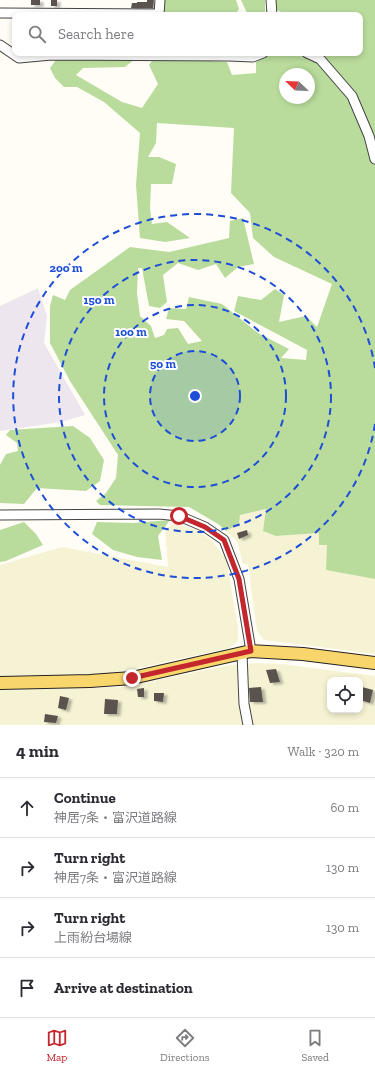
<!DOCTYPE html>
<html lang="en">
<head>
<meta charset="utf-8">
<style>
	:root { --surface:#fff; --page:#f2f2f3; --text:#2b2b33; --muted:#7c7c81; --line:#e1e1e2; --accent:#c4262e }
	body { margin:0; font-family:"Zilla Slab","Noto Sans JP",serif; background:var(--page); color:var(--text) }
	.controls { position:absolute; right:12px; bottom:12px; display:grid; overflow:hidden; border-radius:8px; box-shadow:0 2px 6px #0003 }
	.controls button { width:36px; height:36px; display:grid; place-items:center; padding:0; border:0; border-bottom:1px solid var(--line); background:var(--surface); color:var(--text); font:20px sans-serif }
	.compass { position:absolute; left:279px; top:68px; width:36px; height:36px; border-radius:50%; background:var(--surface); box-shadow:0 2px 6px #0003; rotate:293deg }
	.stop { position:absolute; width:12px; height:12px; margin:-9px; border:3px solid #c4262e; border-radius:50%; background:#fff }
	.stop.end { background:#c4262e; border-color:#fff; box-shadow:0 1px 4px #0008 }
	.list { margin:0; padding:0; list-style:none }
	h2 { display:flex; justify-content:space-between; align-items:center; height:52px; margin:0; padding:0 16px; font-size:17px }
	h2 small { font-size:13px; font-weight:400; color:var(--muted) }
	.list li { display:grid; grid-template-columns:26px 1fr auto; gap:12px; align-items:center; box-sizing:border-box; height:60px; padding:0 16px; border-top:1px solid var(--line) }
	.list b { display:block; font-size:15px; white-space:nowrap }
	.list p { margin:0; font-size:13px; white-space:nowrap; color:var(--muted) }
	.list em { font-size:13px; font-style:normal; color:var(--muted) }
	.icon { flex:none; width:22px; height:22px; fill:none; stroke:currentColor; stroke-width:2; stroke-linecap:round; stroke-linejoin:round }
	.map { position:relative; flex:none; width:375px; height:725px; overflow:hidden }
	.search { position:absolute; background:var(--surface); box-shadow:0 2px 6px #0003; left:12px; right:12px; top:12px; height:44px; display:flex; align-items:center; gap:10px; box-sizing:border-box; padding:0 14px; border-radius:8px; color:var(--muted); font-size:15px }
	.sheet { height:292px; background:var(--surface) }
	nav { display:flex; justify-content:space-around; align-items:center; box-sizing:border-box; height:56px; border-top:1px solid var(--line); background:var(--surface); font-size:11px; color:var(--muted) }
	nav a { display:grid; justify-items:center; gap:2px }
	nav .on { color:var(--accent) }
	.map>svg:first-child { display:block }
</style>
</head>
<body>
<div class="map">
<svg width="375" height="725" viewBox="0 0 375 725">
	<defs>
		<filter id="shadow"><feDropShadow dx="3.5" dy="2" stdDeviation="1" flood-color="#0004"/></filter>
	</defs>
	<rect width="100%" height="100%" fill="#fffdf5"/>
	<polygon fill="#eee6ef" points="38,288 47,316 44,343 85,415 61,422 0,431 0,306"/>
	<g fill="#f6f3d4" fill-rule="evenodd">
		<polygon points="266,509 276,536 320,533 327,545 327,570 375,579 375,654 264,640 257,631 248,564 243,564 237,541 226,531 239,524 240,515"/>
		<polygon points="174,524 195,529 210,539 224,556 227,563 238,627 238,641 229,648 134,669 103,674 0,676 0,565 62,547 168,567 165,529"/>
		<path d="M259 663 281 664 375 676V725H0V690L123 687 230 665ZM330 680H360V710H330Z"/>
	</g>
	<g fill="#b9dc9c" fill-rule="evenodd">
		<polygon points="157,0 236,0 239,9 235,15 155,15"/>
		<polygon points="241,0 265,0 265,15 248,15"/>
		<path d="M274 0H375V579L326 570 327 545H319V533L276 536 263 531 266 509 240 515 239 524 226 531 218 524 189 507 100 505 96 501 106 493 116 478 118 455 70 381 50 343V306L53 295 65 300 70 290 130 247 169 252 229 238 230 221 243 218 254 264 238 267 225 278 216 264 198 270 178 263 163 275 167 302 160 308 149 306 142 268H138L137 293 140 316 151 326 155 338 164 335 167 329 178 328 188 344 202 341 184 321 166 319 169 308 186 309 189 297 222 304 258 333 289 349 281 358 306 360 307 350 234 311 238 296 261 300 275 289 284 295 279 322 306 316 317 327 332 284 274 257 253 238 250 213 231 193 234 128 157 123 156 143 148 157H159L176 164 172 184H151L150 208 152 224 167 222 190 238 165 242 140 238 136 185 140 133 104 102 77 87H64L55 78 50 68 56 60 103 58 142 53 125 67 83 68 76 75 122 102 142 108 158 84 149 65 154 58 227 62 232 75 256 73V62L269 55 270 53H360V15H286L274 8ZM285 74H309V98H285Z"/>
		<polygon points="73,426 90,438 104,460 100,481 86,491 37,488 24,504 0,503 0,465 6,454 18,451 17,443 6,435 10,430"/>
		<polygon points="170,520 158,536 162,560 137,557 113,550 92,534 97,522 133,523"/>
		<polygon points="24,522 36,534 43,545 6,561 0,562 0,530"/>
	</g>
	<g fill="#5a524d" filter="url(#shadow)">
		<rect x="31" y="0" width="9" height="5"/>
		<rect x="51" y="0" width="6" height="6"/>
		<polygon points="147,0 154,0 153,8 131,8 132,3 137,3 137,2 147,2"/>
		<polygon points="247,530 248,535 239,539 237,533"/>
		<polygon points="276,669 280,682 270,683 266,670"/>
		<polygon points="261,687 263,702 250,702 249,688"/>
		<polygon points="362,687 373,690 370,703 360,700"/>
		<polygon points="144,688 144,697 138,697 137,689"/>
		<polygon points="154,693 164,693 163,702 154,701"/>
		<polygon points="60,696 69,698 66,710 58,708"/>
		<polygon points="105,699 118,700 117,714 104,714"/>
		<polygon points="45,714 58,716 56,723 44,722"/>
	</g>
	<g fill="none" stroke-linecap="round" stroke-linejoin="round">
		<g stroke="#444" stroke-width="11">
			<g id="minor">
				<polyline points="271,0 272,15"/>
				<polyline points="0,13 159,14"/>
				<polyline points="159,15 160,0"/>
				<polyline points="0,45 19,58 51,55 229,56 253,57 263,53"/>
				<polyline points="307,53 320,59 352,96 369,136 375,159"/>
				<polyline points="0,515 159,514 179,516 205,527 224,540 239,579 251,651"/>
				<polyline points="242,653 244,704 248,725"/>
			</g>
		</g>
		<g stroke="#222" stroke-width="14">
			<polyline id="major" points="0,683 90,681 132,678 251,651 303,654 375,663"/>
		</g>
		<use href="#minor" stroke="#fff" stroke-width="9"/>
		<use href="#major" stroke="#f9d66b" stroke-width="12"/>
	</g>
	<g fill="none" stroke-linecap="round" stroke-linejoin="round">
		<polyline stroke="#c4262e" stroke-width="5" points="132,678 251,651 239,579 224,540 205,527 179,516"/>
	</g>
	<circle cx="195" cy="396" r="45" fill="#1d4ed8" fill-opacity=".12"/>
	<g fill="none" stroke="#1d4ed8" stroke-width="2" stroke-dasharray="7 5">
		<circle cx="195" cy="396" r="45"/>
		<circle cx="195" cy="396" r="91"/>
		<circle cx="195" cy="396" r="136"/>
		<path d="M375 424A182 182 0 1 1 375 368"/>
	</g>
	<circle cx="195" cy="396" r="6" fill="#1d4ed8" stroke="#fff" stroke-width="2"/>
	<g font-size="12" text-anchor="middle" font-weight="bold" fill="#1d4ed8" stroke="#fff" stroke-width="4" stroke-linejoin="round" paint-order="stroke">
		<text x="66" y="272">200 m</text>
		<text x="99" y="304">150 m</text>
		<text x="131" y="336">100 m</text>
		<text x="163" y="368">50 m</text>
	</g>
</svg>
<div class="controls">
<button><svg class="icon" aria-label="locate" viewBox="0 0 24 24"><circle cx="12" cy="12" r="6"/><path d="M12 2v4M12 18v4M2 12h4M18 12h4"/></svg></button>
</div>
<svg class="compass" viewBox="-18 -18 36 36"><path d="M0-13l5 13h-10z" fill="#e53935"/><path d="M0 13l5-13h-10z" fill="#7c7c81"/></svg>
<div class="stop" style="left:179px;top:516px"></div>
<div class="stop end" style="left:132px;top:678px"></div>
<div class="search"><svg class="icon" aria-label="search" viewBox="0 0 24 24"><circle cx="10" cy="10" r="6"/><path d="M15 15l6 6"/></svg>Search here</div>
</div>
<section class="sheet">
<h2>4 min<small>Walk · 320 m</small></h2>
<ul class="list">
<li><svg class="icon" aria-label="ahead" viewBox="0 0 24 24"><path d="M12 20V5M6 11l6-6 6 6"/></svg><div><b>Continue</b><p>神居7条・富沢道路線</p></div><em>60 m</em></li>
<li><svg class="icon" aria-label="right" viewBox="0 0 24 24"><path d="M7 20v-9h11M14 6l5 5-5 5"/></svg><div><b>Turn right</b><p>神居7条・富沢道路線</p></div><em>130 m</em></li>
<li><svg class="icon" aria-label="right" viewBox="0 0 24 24"><path d="M7 20v-9h11M14 6l5 5-5 5"/></svg><div><b>Turn right</b><p>上雨紛台場線</p></div><em>130 m</em></li>
<li><svg class="icon" aria-label="arrive" viewBox="0 0 24 24"><path d="M6 21V4h12l-3 4 3 4H6"/></svg><div><b>Arrive at destination</b></div></li>
</ul>
</section>
<nav>
<a class="on"><svg class="icon" aria-label="map" viewBox="0 0 24 24"><path d="M3 6l6-2 6 2 6-2v14l-6 2-6-2-6 2zM9 4v14M15 6v14"/></svg>Map</a>
<a><svg class="icon" aria-label="directions" viewBox="0 0 24 24"><path d="M12 3l9 9-9 9-9-9zM9 14v-3h6M13 9l2 2-2 2"/></svg>Directions</a>
<a><svg class="icon" aria-label="saved" viewBox="0 0 24 24"><path d="M7 4h10v16l-5-4-5 4z"/></svg>Saved</a>
</nav>
</body>
</html>
